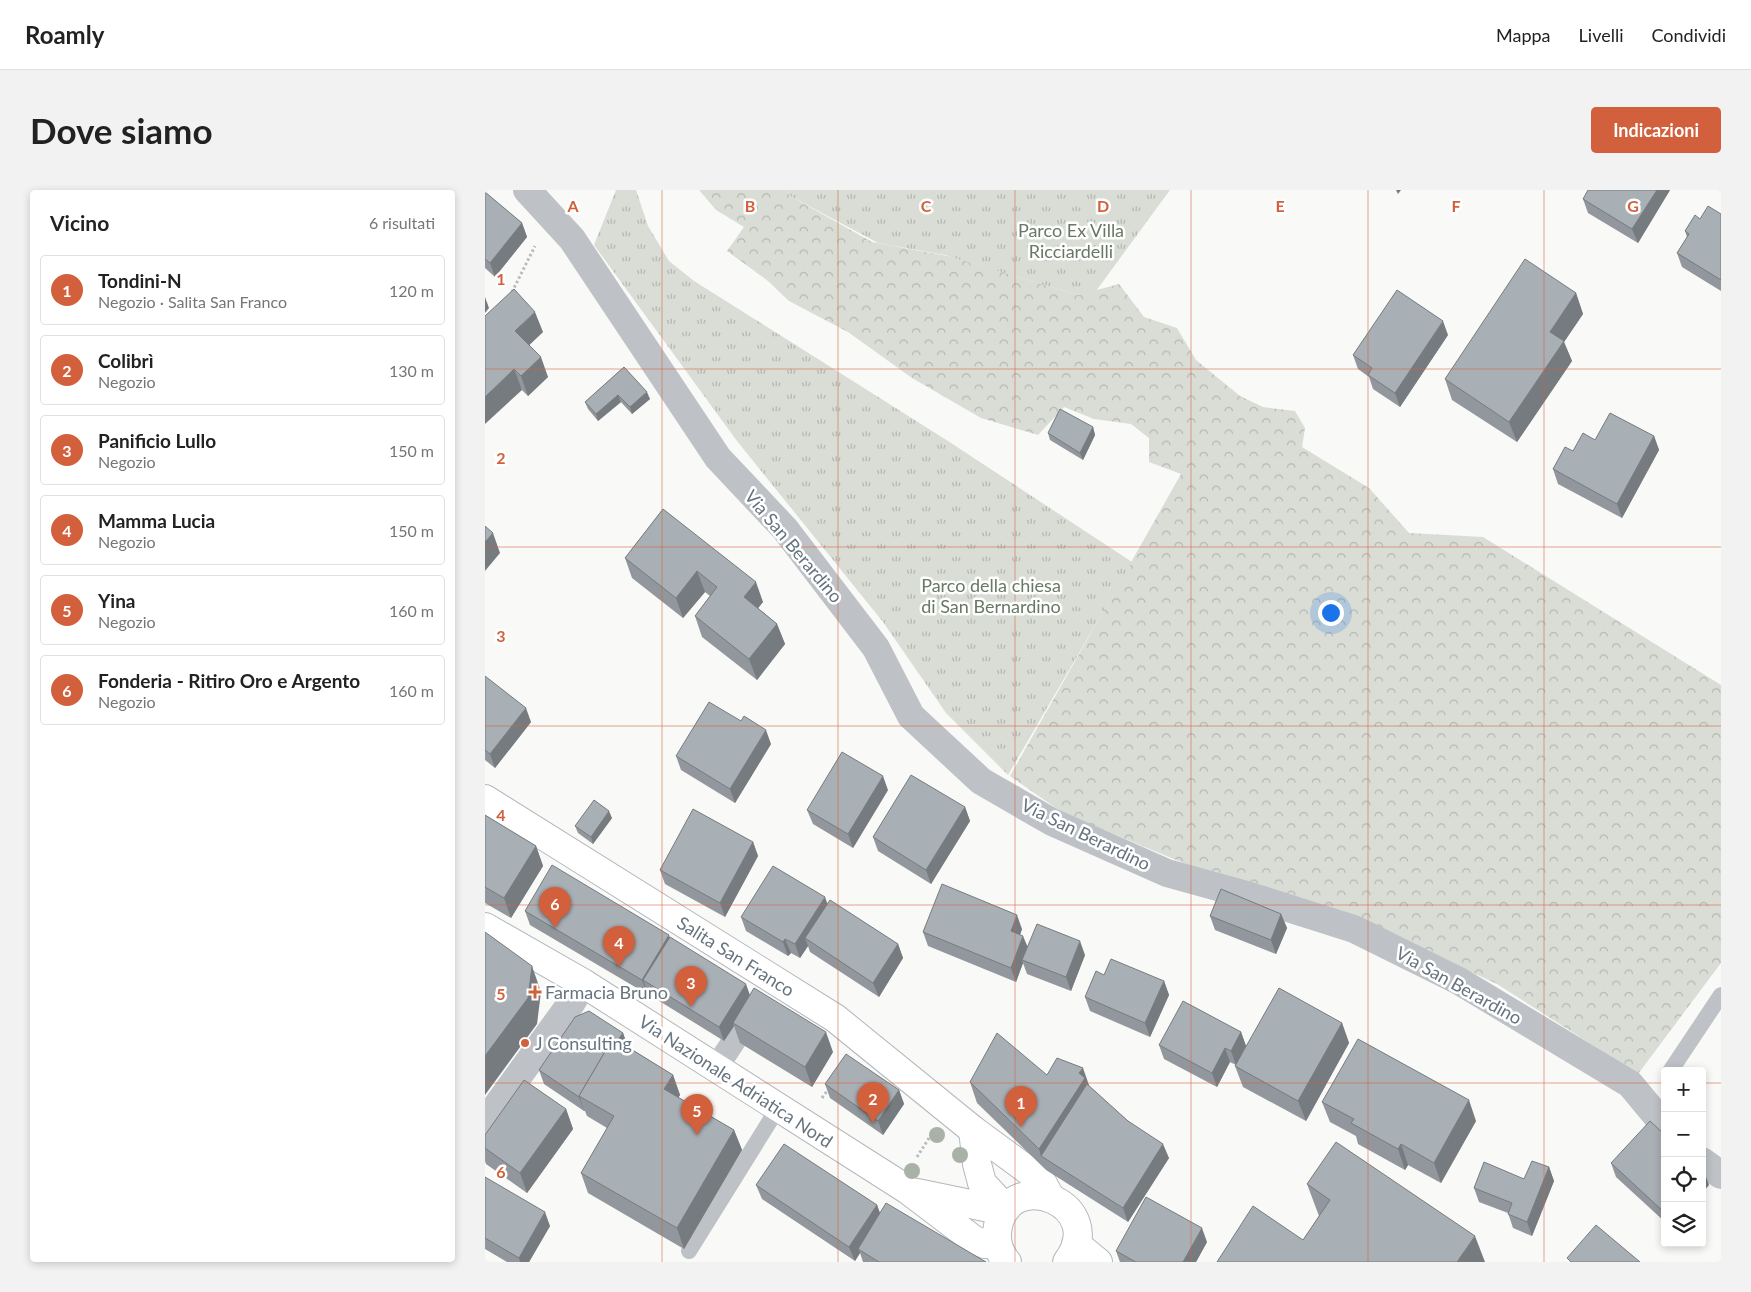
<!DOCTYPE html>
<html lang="it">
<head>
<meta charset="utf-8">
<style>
	:root { --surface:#fff; --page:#f2f2f2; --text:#222; --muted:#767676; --line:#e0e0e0; --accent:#d3603c }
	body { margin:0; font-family:Lato,sans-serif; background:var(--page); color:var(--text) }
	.controls { position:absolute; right:15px; bottom:15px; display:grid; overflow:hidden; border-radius:5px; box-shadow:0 2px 8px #0003 }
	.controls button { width:45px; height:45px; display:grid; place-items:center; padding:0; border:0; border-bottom:1px solid var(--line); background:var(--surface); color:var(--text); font:25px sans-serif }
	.you { position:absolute; left:845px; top:422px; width:18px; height:18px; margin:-12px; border:4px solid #fff; border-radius:50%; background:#1a73e8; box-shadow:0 0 0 8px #1a73e833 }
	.badge { display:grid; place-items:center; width:32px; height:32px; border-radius:50%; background:var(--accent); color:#fff; font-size:16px; font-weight:700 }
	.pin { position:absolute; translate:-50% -41px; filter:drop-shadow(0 1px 2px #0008) }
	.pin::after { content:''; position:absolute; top:26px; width:18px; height:15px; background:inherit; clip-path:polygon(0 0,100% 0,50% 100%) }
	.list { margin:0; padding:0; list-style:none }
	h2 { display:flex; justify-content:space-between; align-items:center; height:65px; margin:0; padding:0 20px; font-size:21px }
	h2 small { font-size:16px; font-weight:400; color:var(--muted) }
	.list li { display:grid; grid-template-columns:32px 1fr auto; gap:15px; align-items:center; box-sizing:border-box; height:70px; margin:0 10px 10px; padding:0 10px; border:1px solid var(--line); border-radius:5px }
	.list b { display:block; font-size:19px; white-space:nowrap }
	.list p { margin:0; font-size:16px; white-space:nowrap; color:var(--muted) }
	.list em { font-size:16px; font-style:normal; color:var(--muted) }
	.icon { flex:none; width:28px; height:28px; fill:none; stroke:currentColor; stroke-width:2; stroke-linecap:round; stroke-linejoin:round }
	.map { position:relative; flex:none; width:1236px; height:1072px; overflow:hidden; border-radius:5px }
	header { display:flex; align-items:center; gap:30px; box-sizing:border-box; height:70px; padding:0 25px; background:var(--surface); border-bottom:1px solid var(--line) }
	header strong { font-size:24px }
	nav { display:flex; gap:28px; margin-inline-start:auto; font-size:18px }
	.intro { display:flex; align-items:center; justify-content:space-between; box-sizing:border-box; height:120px; padding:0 30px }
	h1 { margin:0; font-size:35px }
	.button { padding:12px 22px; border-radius:5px; background:var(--accent); color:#fff; font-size:18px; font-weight:700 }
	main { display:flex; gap:30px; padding:0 30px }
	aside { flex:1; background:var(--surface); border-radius:5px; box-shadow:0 2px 8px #0003 }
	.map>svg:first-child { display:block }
</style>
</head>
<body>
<header>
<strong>Roamly</strong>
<nav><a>Mappa</a><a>Livelli</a><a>Condividi</a></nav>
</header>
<div class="intro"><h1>Dove siamo</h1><a class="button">Indicazioni</a></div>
<main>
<aside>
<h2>Vicino<small>6 risultati</small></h2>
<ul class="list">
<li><span class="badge">1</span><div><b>Tondini-N</b><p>Negozio · Salita San Franco</p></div><em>120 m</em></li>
<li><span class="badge">2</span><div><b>Colibrì</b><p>Negozio</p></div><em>130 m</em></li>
<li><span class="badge">3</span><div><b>Panificio Lullo</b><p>Negozio</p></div><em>150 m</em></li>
<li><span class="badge">4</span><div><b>Mamma Lucia</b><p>Negozio</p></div><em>150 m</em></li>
<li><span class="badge">5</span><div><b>Yina</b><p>Negozio</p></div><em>160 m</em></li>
<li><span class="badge">6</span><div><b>Fonderia - Ritiro Oro e Argento</b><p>Negozio</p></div><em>160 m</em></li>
</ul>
</aside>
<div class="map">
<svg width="1236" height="1072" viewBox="0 0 1236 1072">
	<defs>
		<pattern id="forest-crowns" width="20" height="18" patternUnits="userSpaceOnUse" patternTransform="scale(1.25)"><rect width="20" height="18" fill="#d9ddd6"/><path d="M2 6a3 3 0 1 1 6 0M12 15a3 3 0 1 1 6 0" fill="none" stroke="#b4b8b3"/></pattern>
		<pattern id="park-tufts" width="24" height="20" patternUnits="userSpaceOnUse" patternTransform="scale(1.25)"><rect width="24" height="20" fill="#d9ddd6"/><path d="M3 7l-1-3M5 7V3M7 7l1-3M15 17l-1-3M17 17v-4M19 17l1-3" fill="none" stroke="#b4b8b3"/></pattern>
	</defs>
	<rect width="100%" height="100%" fill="#f9f9f7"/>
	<polygon fill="url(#forest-crowns)" points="214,0 300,0 307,7 387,52 468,67 593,105 634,94 659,127 692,138 711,170 755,206 778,217 810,221 820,238 817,257 884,298 924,343 998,347 1236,495 1236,773 1153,884 1012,794 911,747 708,677 578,623 525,586 696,284 664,272 664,248 646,234 609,229 579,217 553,245 496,228 427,188 363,142 304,111 283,91 242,61 259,37 231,20"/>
	<g fill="url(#park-tufts)">
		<polygon points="131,0 151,0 163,36 184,71 209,91 463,251 647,372 523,585 461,523 398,432 252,251 109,55"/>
		<polygon points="300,0 685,0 611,101 593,105 460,65 393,53 307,7"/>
	</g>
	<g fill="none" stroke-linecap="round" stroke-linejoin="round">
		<g stroke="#b3b8bd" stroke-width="30">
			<g id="secondary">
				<polyline points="0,609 350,828 488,940 548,984 558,994 565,1007"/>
				<polyline points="0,737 98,793 423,1000 489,1050 500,1054 512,1053"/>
				<polyline points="488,940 492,974 497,993 521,1019"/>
				<polyline points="432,1003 519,1021"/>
				<polyline points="591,1054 613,1072"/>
				<path d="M522 1072C513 1062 510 1050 513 1036 526 974 625 1016 582 1072"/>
			</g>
		</g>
		<g stroke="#b9bcbf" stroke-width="3" stroke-dasharray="2.5 2.5" stroke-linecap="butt">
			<polyline points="27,102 50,56"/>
			<polyline points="337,908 345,897"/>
			<polyline points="432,967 446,945"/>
		</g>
		<g stroke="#bec2c6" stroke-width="16">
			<polyline points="1186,880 1236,805"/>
			<polyline points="204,1061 293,918"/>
		</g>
		<polyline stroke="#bec2c6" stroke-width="24" points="231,878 264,828"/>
		<g stroke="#bec2c6" stroke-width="28">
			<polyline points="42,0 87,49 233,268 300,339 391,458 426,526 496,591 567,632 682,683 765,706 869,739 974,791 1145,894 1180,936"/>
			<polyline points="0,932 87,812 98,793"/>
			<polyline points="1217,971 1236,985"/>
		</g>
		<use href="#secondary" stroke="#fff" stroke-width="28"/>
	</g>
	<g fill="#a9b2a7">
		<circle cx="452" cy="945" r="8"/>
		<circle cx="475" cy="965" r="8"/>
		<circle cx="427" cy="981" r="8"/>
	</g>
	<g fill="#91979c">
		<polygon points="1185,0 1153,53 1103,23 1098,9"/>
		<polygon points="0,2 37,33 42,47 10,87 0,78"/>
		<polygon points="1236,24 1236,101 1197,77 1192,63 1202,47 1200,41 1215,29"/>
		<polygon points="1091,103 1098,124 1079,152 1087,171 1032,252 967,210 960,189"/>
		<polygon points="0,126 58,142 44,155 63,187 43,206 37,200"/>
		<polygon points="963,145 915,217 888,199 884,187 873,179 868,165"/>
		<polygon points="139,177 165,209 147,224 136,212 113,231 103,219 100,212"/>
		<polygon points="608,237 610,245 598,270 565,250 563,243"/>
		<polygon points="1169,246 1174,260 1137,328 1073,294 1068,279 1088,261 1110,250"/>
		<polygon points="178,319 278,412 273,418 292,434 300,454 272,490 217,447 210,426 225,406 220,402 198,428 147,388 140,368"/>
		<polygon points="0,486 46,532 10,578 0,570"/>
		<polygon points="286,554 250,613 196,580 191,566"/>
		<polygon points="403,600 368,658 328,634 322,620"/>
		<polygon points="480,617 485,631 446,694 393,661 388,647"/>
		<polygon points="0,625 51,656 58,676 26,728 0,713"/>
		<polygon points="127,628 108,654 93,643 90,636"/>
		<polygon points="268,652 273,666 240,727 180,694 175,680"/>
		<polygon points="342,714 413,754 418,768 394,807 325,762 323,756 315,768 306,763 303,766 261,741 256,727"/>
		<polygon points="40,721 185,747 265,805 348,862 327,897 255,853 249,836 239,851 163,804 163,803 162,804 45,735"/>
		<polygon points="796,724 802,738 791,764 730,740 725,726"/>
		<polygon points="537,739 535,745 542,757 600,765 586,801 542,784 538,773 531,792 443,756 438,742"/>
		<polygon points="679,791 684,805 665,847 605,821 600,807"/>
		<polygon points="857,833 864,853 821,931 758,897 750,876"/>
		<polygon points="756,842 761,856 751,875 745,872 732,897 679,869 674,855"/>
		<polygon points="138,843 143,857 188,885 195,905 193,908 249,940 257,960 199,1059 103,1003 96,983 122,938 102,926 100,921 99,921 59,894 54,880"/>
		<polygon points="562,885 605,897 684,968 643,1032 561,980 492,913 485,892"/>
		<polygon points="340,894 414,900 419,914 398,945 345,908"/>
		<polygon points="837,912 991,931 956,993 923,975 920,980 873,954 871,946 845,932"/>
		<polygon points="81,919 88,939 42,1003 1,974 0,971 0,945"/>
		<polygon points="1180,945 1180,1032 1131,987 1126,973"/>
		<polygon points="1064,977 1069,991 1047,1046 1028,1038 1023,1023 994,1012 989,998 1039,989"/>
		<polygon points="0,987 65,1036 44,1072 22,1072 0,1059"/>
		<polygon points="822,994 1000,1072 818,1050 834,1026"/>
		<polygon points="271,995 392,1015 395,1023 501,1072 378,1072 375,1063 370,1071 277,1009"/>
		<polygon points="722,1052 711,1072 635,1072 631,1061"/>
	</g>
	<g fill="#767b7f">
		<polygon points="911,0 916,0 913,4"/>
		<polygon points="1172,0 1185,0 1153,53 1147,39"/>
		<polygon points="37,33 42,47 10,87 5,73"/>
		<polygon points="1091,103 1098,124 1079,152 1087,171 1032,252 1024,232 1065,142"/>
		<polygon points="0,107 4,118 0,123"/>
		<polygon points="50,122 58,142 38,161 30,141"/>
		<polygon points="958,131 963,145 915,217 910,203"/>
		<polygon points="56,167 63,187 43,206 36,186"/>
		<polygon points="29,179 37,200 0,234 0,207"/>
		<polygon points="162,202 165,209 147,224 145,217"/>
		<polygon points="133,205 136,212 113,231 111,224"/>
		<polygon points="608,237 610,245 598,270 595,263"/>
		<polygon points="1169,246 1174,260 1137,328 1132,314"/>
		<polygon points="8,343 15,363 0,381 0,352"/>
		<polygon points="212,381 220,402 198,428 191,408"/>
		<polygon points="271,392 278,412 266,427 259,407"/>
		<polygon points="292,434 300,454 272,490 264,469"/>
		<polygon points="41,518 46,532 10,578 5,564"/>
		<polygon points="281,540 286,554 250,613 245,599"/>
		<polygon points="398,586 403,600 368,658 363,644"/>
		<polygon points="480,617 485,631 446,694 441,680"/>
		<polygon points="124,621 127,628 108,654 106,647"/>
		<polygon points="268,652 273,666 240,727 235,713"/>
		<polygon points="51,656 58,676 26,728 19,708"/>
		<polygon points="340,707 345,721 320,748 323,756 315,768 310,754"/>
		<polygon points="796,724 802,738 791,764 786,750"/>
		<polygon points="532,725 537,739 531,756 526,741"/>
		<polygon points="184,745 189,759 158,790 163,803 162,804 157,790"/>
		<polygon points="538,746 544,760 537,770 538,773 531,792 526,778"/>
		<polygon points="300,749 306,763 303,766 298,752"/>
		<polygon points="595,751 600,765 586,801 581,787"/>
		<polygon points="413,754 418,768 394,807 388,793"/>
		<polygon points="47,776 56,802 52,834 0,905 0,866"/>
		<polygon points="679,791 684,805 665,847 660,833"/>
		<polygon points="261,794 266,808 248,833 249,836 239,851 234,837"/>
		<polygon points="857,833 864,853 821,931 813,911"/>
		<polygon points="341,842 348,862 327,897 320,877"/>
		<polygon points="756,842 761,856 751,875 746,861"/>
		<polygon points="138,843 143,857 105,912 95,906"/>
		<polygon points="740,858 745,872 732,897 727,883"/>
		<polygon points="598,878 605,898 556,966 554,959 594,883"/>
		<polygon points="188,885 195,905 186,919 179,899"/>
		<polygon points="414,900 419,914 398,945 393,931"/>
		<polygon points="94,907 95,907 99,921"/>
		<polygon points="984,910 991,931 956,993 949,973"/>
		<polygon points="81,919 88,939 42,1003 35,983"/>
		<polygon points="249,940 257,960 199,1059 192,1038"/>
		<polygon points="678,954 684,968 643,1032 638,1018"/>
		<polygon points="916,954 923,975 920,980 913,959"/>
		<polygon points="1064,977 1069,991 1047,1046 1042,1032"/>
		<polygon points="1219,981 1224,995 1217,1003 1217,983"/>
		<polygon points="392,1015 397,1029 373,1059 375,1063 370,1071 364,1057"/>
		<polygon points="60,1022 65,1036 44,1072 35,1072 34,1068"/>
		<polygon points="717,1038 722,1052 711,1072 698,1072"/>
		<polygon points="990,1046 1000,1072 972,1072"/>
	</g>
	<g fill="#a9b0b5" stroke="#767b7f">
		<polygon points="1103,0 1172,0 1147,39 1098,9"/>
		<polygon points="0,2 37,33 5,73 0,69"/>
		<polygon points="1223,16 1236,24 1236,90 1192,63 1204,44 1200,41 1210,25 1215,29"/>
		<polygon points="1040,69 1091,103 1065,142 1079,151 1024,232 960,189"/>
		<polygon points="29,99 50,122 30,141 56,167 36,186 29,179 0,207 0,126"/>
		<polygon points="912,100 958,131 910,203 883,185 887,178 868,165"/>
		<polygon points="139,177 162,202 145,217 133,205 111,224 100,212"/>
		<polygon points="575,219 608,237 595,263 563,243"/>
		<polygon points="1125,223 1169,246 1132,314 1068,279 1080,257 1088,261 1098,243 1110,250"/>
		<polygon points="178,319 271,392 259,407 292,434 264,469 210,426 232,397 212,381 191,408 140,368"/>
		<polygon points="0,336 8,343 0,352"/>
		<polygon points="0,486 41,518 5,564 0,560"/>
		<polygon points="224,512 256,531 259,526 281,540 245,599 191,566"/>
		<polygon points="357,562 398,586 363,644 322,620"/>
		<polygon points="426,585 480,617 441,680 388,647"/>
		<polygon points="109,610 124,621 106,647 90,636"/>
		<polygon points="208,619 268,652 235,713 175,680"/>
		<polygon points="0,625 51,656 19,708 0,697"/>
		<polygon points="67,675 184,745 157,790 40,721"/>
		<polygon points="288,676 340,707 310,754 300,749 298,752 256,727"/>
		<polygon points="457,694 532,725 526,741 538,746 526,778 438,742"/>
		<polygon points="736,699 796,724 786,750 725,726"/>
		<polygon points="345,710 413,754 388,793 320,748"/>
		<polygon points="552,734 595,751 581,787 537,770"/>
		<polygon points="0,742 47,776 43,808 0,866"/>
		<polygon points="185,747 261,794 234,837 158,790"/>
		<polygon points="626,769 679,791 660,833 600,807 611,781 619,785"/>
		<polygon points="269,798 341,842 320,877 248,833"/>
		<polygon points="794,798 857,833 813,911 750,876"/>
		<polygon points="698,811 756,842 746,861 740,858 727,883 674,855"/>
		<polygon points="104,821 138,843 132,851 128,848 94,906 95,906 94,907 54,880 90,827"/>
		<polygon points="512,843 562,885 572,868 598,878 594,883 600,888 554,959 485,892"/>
		<polygon points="128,848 188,885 179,899 249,940 192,1038 96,983 129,926 94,906"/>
		<polygon points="873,849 984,910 949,973 916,954 913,959 866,933 869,929 837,912"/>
		<polygon points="361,864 414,900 393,931 340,894"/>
		<polygon points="39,890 81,919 35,983 0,958 0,945"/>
		<polygon points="602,894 643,931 678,954 638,1018 556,966"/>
		<polygon points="1165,931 1180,945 1180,1023 1126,973"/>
		<polygon points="851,952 990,1046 972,1072 732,1072 768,1016 818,1050 845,1010 822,994"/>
		<polygon points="299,954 392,1015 364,1057 271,995"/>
		<polygon points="1047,971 1064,977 1042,1032 1023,1024 1027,1013 989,998 999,972 1039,989"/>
		<polygon points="0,987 60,1022 34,1068 0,1048"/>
		<polygon points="661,1007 717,1038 698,1072 651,1072 631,1061"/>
		<polygon points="401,1013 501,1072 394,1072 373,1059"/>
		<polygon points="1111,1035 1155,1072 1086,1072 1082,1068"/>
	</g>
	<path fill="none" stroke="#d3603c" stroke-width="1" stroke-opacity="0.55" d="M177 0V1072M353 0V1072M530 0V1072M706 0V1072M883 0V1072M1059 0V1072M0 179H1236M0 357H1236M0 536H1236M0 715H1236M0 893H1180M1217 893H1236"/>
	<g fill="#d3603c" stroke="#fff" stroke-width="2">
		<path d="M47.5 794.5h5v5h5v5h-5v5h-5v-5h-5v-5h5z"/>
		<circle cx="40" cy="853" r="5"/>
	</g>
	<g text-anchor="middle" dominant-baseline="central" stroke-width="5" stroke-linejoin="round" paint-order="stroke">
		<g font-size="18" fill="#687865" stroke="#fff">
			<text x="586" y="40">Parco Ex Villa<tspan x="586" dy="21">Ricciardelli</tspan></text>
			<text x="506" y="395">Parco della chiesa<tspan x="506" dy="21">di San Bernardino</tspan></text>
		</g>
		<g font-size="18" fill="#66747f" stroke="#fff">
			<text transform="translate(309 356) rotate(50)">Via San Berardino</text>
			<text transform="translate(601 644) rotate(26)">Via San Berardino</text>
			<text transform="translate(251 766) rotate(32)">Salita San Franco</text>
			<text transform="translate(974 795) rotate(29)">Via San Berardino</text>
			<text transform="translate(251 891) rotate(33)">Via Nazionale Adriatica Nord</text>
		</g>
		<g font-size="18" fill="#66747f" stroke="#fff" text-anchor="start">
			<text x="60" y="802">Farmacia Bruno</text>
			<text x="50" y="853">J Consulting</text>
		</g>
	</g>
	<g font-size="16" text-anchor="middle" font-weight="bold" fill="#d3603c" stroke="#fff" stroke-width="5" stroke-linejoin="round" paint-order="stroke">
		<text x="88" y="22">A</text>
		<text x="265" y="22">B</text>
		<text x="441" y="22">C</text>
		<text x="618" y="22">D</text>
		<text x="795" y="22">E</text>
		<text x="971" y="22">F</text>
		<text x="1148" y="22">G</text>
		<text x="16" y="95">1</text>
		<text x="16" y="274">2</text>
		<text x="16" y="452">3</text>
		<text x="16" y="631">4</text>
		<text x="16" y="810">5</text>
		<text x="16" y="988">6</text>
	</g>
</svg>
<div class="controls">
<button>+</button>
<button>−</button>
<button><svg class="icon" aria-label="locate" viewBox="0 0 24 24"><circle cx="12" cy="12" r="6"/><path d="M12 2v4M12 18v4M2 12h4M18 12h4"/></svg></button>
<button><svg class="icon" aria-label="layers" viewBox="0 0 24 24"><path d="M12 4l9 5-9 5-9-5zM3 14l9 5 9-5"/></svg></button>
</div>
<div class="you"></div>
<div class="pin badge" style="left:536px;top:937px">1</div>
<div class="pin badge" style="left:388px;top:933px">2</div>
<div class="pin badge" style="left:206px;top:817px">3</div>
<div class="pin badge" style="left:134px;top:777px">4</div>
<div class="pin badge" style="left:212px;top:945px">5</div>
<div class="pin badge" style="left:70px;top:738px">6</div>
</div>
</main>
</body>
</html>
